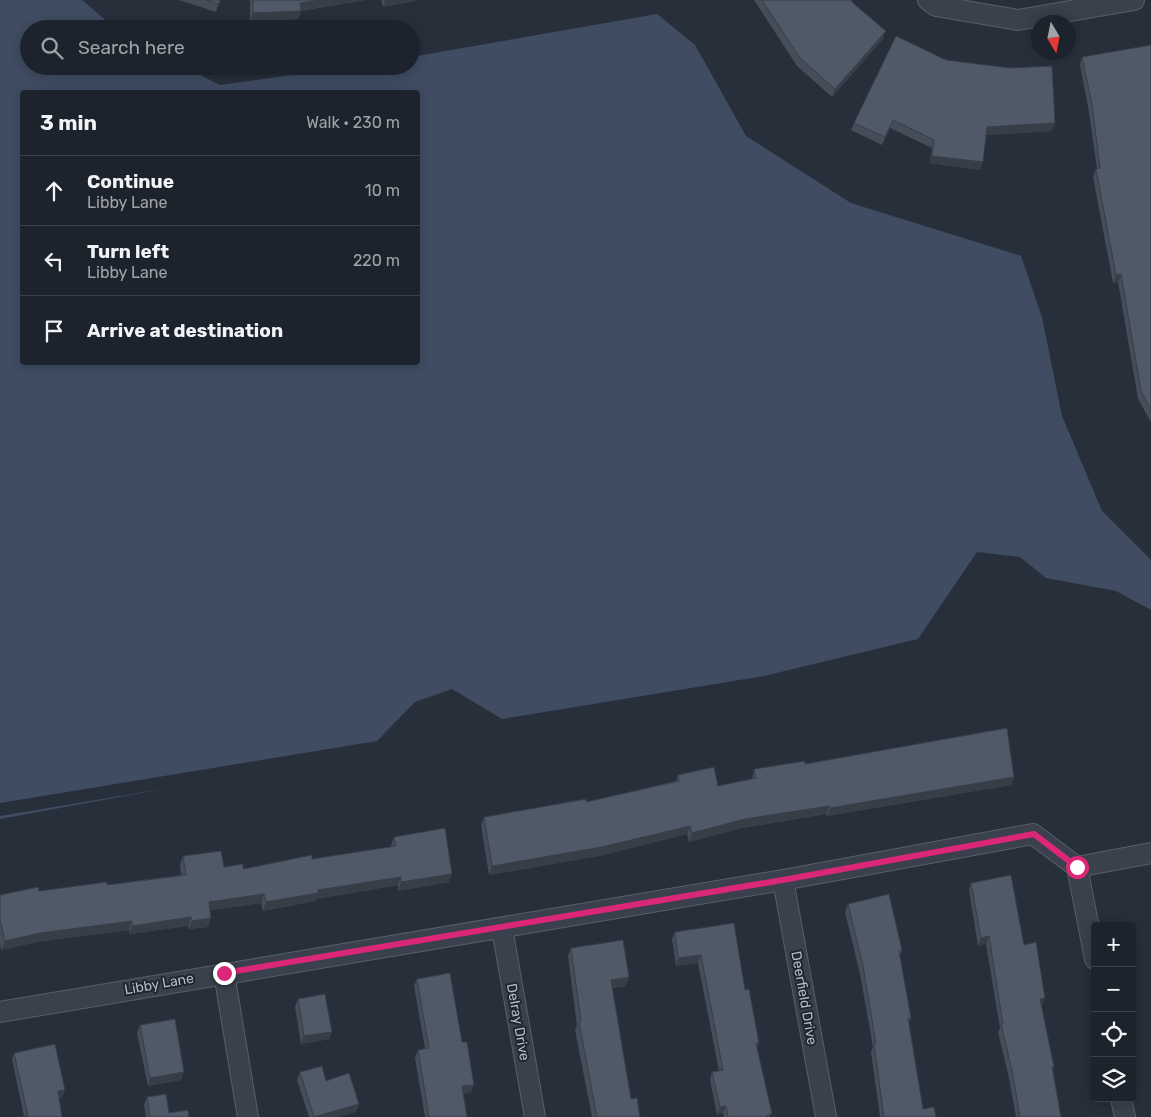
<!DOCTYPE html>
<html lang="en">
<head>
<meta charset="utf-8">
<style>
	:root { --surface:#1d232c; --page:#252b34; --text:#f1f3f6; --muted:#a0a4a9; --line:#3b4048 }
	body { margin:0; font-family:Rubik,sans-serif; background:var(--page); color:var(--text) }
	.controls { position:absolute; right:15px; bottom:15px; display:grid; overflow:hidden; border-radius:5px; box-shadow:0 2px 12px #0003 }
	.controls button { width:45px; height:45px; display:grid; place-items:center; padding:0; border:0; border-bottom:1px solid var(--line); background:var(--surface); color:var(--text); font:25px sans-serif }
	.compass { position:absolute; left:1031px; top:15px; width:45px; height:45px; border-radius:50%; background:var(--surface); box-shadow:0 2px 12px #0003; rotate:170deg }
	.stop { position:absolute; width:15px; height:15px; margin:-11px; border:4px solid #db2777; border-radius:50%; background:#fff }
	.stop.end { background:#db2777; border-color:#fff; box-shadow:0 1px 5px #0008 }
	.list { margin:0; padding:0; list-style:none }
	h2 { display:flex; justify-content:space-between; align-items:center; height:65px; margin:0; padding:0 20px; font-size:21px }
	h2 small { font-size:16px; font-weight:400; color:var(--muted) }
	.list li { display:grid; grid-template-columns:32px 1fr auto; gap:15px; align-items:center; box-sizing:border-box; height:70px; padding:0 20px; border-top:1px solid var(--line) }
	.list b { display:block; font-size:19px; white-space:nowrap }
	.list p { margin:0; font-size:16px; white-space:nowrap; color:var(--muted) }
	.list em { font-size:16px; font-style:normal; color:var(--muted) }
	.icon { flex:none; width:28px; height:28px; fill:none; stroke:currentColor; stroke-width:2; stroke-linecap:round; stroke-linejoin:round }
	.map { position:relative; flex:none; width:1151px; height:1117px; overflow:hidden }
	.search { position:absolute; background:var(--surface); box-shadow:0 2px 12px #0003; left:20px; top:20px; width:400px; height:55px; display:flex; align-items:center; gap:12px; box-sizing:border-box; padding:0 18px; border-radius:28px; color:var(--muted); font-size:19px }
	.panel { position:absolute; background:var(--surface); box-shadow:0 2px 12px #0003; left:20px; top:90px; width:400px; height:275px; border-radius:5px }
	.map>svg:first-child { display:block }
</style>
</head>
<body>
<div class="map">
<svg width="1151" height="1117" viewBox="0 0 1151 1117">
	<rect width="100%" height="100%" fill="#272f3b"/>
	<g fill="#3f4c62" fill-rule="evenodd">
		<path d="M0 0H82L116 29H29V66H182L220 85 357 66H411V57L657 14 695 45 746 136 851 203 1021 256 1042 317 1062 416 1102 511 1151 560V610L1116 591 1046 578 1020 557 977 552 918 639 764 676 502 719 452 689 415 702 377 741 0 803ZM22 92H418V362H22Z"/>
		<polygon points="174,787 0,819 0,816"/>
	</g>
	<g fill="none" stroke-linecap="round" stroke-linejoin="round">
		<g stroke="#585f6a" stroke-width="22">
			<g id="minor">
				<polyline points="928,0 936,6 1018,20 1134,0"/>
				<polyline points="1077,867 1095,959"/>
				<polyline points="1077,867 1151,853"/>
				<polyline points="783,880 826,1117"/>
				<polyline points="502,928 535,1117"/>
				<polyline points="224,973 248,1117"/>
				<polyline points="0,1012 783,880 1033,834 1077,867"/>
				<polyline points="1121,1098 1125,1117"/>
			</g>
		</g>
		<use href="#minor" stroke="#3a414c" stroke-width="20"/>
	</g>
	<g fill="#454d59">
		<polygon points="179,0 220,0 216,12"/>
		<polygon points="250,0 365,0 301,11 298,19 250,21"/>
		<polygon points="381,0 419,0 383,7"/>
		<polygon points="754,0 851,0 883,39 832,97 797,66"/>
		<polygon points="896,36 1052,131 986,135 980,170 930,163 932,148 890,128 882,145 851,130 854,123"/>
		<polygon points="1151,45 1151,422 1138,399 1118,282 1113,283 1093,177 1096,169 1097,169 1089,112 1080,65 1082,57"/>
		<polygon points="805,764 1014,777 1011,785 827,816 826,814 742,828 689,842 687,834 599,856 489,875 481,825 484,817 586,802 676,781 678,775 718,786 752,779 754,769"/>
		<polygon points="394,837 449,882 398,891 398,885 316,899 315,901 263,911 261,903 210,910 208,927 189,929 188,926 129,934 129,930 37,942 1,950 0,943 0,895 39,891 107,885 181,875 180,864 183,856 224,867 243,869 312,859 391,847 391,845"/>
		<polygon points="971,883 1024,945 1042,1005 1041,1006 1054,1067 1053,1070 1061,1117 1016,1117 1010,1083 998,1032 1000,1028 986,944 978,946 969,890"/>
		<polygon points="848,904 902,950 900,956 911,1018 909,1023 923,1109 936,1117 880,1117 871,1052 873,1047 860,974 845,912"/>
		<polygon points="675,932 745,990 759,1043 757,1047 770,1117 724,1117 723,1113 717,1115 710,1080 712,1072 719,1071 698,963 676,966 672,939"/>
		<polygon points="571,948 629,977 625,986 612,988 631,1099 640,1117 592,1117 575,1030 577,1026 568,956"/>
		<polygon points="417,979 471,1092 463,1094 467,1117 425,1117 415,1058 418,1050 425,1048 414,986"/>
		<polygon points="298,999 332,1032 329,1039 301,1044 295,1007"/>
		<polygon points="140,1025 181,1080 148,1086 137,1033"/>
		<polygon points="14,1053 62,1097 59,1098 62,1117 24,1116 12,1060"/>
		<polygon points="300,1072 326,1081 359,1104 356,1112 338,1117 309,1117 297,1080"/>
		<polygon points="147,1097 169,1113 189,1117 146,1117 144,1105"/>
	</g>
	<g fill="#383e48">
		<polygon points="321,0 365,0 298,11 300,3"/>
		<polygon points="385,0 419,0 383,7"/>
		<polygon points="301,11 298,19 250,21 253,13"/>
		<polygon points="886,31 883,39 832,97 835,89"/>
		<polygon points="893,120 890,128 882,145 885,137"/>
		<polygon points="1055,123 1052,131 985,135 987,127"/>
		<polygon points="932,156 983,162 980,170 930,163"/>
		<polygon points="1121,274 1118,282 1113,283 1116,275"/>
		<polygon points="1014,777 1011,785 827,816 830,808"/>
		<polygon points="829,806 826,814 742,828 689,842 692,833 745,819"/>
		<polygon points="690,826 687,834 599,856 489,875 492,866"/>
		<polygon points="452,874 449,882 398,891 401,882"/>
		<polygon points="401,877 398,885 316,899 315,901 263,911 266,902 318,890"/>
		<polygon points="264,894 261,903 206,911 209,902"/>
		<polygon points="191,917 188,926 129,934 132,926"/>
		<polygon points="211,918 208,927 189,929 192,921"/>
		<polygon points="132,921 129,930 37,942 1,950 5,941 40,933"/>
		<polygon points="989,936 986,944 978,946 981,938"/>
		<polygon points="701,955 698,963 676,966 678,958"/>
		<polygon points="629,977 625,986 608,989 611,980"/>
		<polygon points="1045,998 1042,1005 1037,1006 1040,999"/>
		<polygon points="332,1032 329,1039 301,1044 304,1036"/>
		<polygon points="184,1072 181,1080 148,1086 150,1078"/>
		<polygon points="474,1085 471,1092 459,1094 462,1086"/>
		<polygon points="65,1090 62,1097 55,1099 58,1091"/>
		<polygon points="359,1104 356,1112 338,1117 315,1117"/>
		<polygon points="726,1106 723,1113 717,1115 720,1107"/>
	</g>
	<g fill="#505967" stroke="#383e48">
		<polygon points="206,0 220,0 219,4"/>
		<polygon points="253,0 321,0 300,3 301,11 253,13"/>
		<polygon points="762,0 851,0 853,3 886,31 835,89 800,58"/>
		<polygon points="896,36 946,60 1010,68 1052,66 1055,123 987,127 983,162 932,156 934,140 893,120 885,137 854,123"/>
		<polygon points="1151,45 1151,410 1141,391 1121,274 1116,275 1096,169 1100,168 1092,104 1082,57"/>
		<polygon points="1007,728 1014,777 830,808 829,806 745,819 692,833 690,826 602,847 492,866 484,817 586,799 586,802 679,781 678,775 714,767 718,786 756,778 754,769 805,761 805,764"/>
		<polygon points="445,828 452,874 401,882 401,877 318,890 318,893 266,902 264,894 209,902 211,918 192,921 191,917 132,926 132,921 40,933 5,941 0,920 0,895 38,887 39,891 107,882 107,885 186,875 183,856 221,851 224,867 243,864 243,869 312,855 312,859 396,846 394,837"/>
		<polygon points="1011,875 1024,945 1036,942 1045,998 1040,999 1054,1067 1052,1067 1061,1117 1020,1117 1013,1075 1001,1024 1003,1024 989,936 981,938 971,883"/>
		<polygon points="889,894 902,950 899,951 911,1018 908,1018 923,1109 934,1107 936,1117 884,1117 874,1044 876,1044 863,966 848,904"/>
		<polygon points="734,923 745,990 749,989 759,1043 756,1043 772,1114 767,1115 767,1117 728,1117 726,1106 720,1107 712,1072 723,1070 701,955 678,958 675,932"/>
		<polygon points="623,940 629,977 611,980 631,1099 637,1098 640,1117 597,1117 579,1022 581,1021 571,948"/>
		<polygon points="450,973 462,1042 467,1042 474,1085 462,1086 467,1117 429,1117 418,1050 429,1048 417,979"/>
		<polygon points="325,994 332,1032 304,1036 298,999"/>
		<polygon points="175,1019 184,1072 150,1078 140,1025"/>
		<polygon points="55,1044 65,1090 58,1091 62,1117 17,1117 28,1116 14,1053"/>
		<polygon points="322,1066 326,1081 349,1073 359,1104 314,1117 300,1072"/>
		<polygon points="166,1094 169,1113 188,1110 189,1117 150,1117 147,1097"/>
	</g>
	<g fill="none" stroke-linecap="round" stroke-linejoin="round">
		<polyline stroke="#db2777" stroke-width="6" points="224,973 783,880 1034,834 1077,867"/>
	</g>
	<g text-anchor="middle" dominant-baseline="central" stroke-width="4" stroke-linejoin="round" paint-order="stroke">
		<g font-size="14" fill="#b6bcc7" stroke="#1f2631">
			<text transform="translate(159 984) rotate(-10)">Libby Lane</text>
			<text transform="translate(804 998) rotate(80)">Deerfield Drive</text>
			<text transform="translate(518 1022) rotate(80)">Delray Drive</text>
		</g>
	</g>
</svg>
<div class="controls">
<button>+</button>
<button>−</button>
<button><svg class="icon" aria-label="locate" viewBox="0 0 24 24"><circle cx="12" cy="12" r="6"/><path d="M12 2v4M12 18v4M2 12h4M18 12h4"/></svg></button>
<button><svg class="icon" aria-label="layers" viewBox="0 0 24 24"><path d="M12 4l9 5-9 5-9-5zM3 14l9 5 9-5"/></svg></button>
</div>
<svg class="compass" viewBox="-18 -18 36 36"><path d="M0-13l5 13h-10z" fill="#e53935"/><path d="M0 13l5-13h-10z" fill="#a0a4a9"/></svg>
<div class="stop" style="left:1077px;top:867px"></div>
<div class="stop end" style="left:224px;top:973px"></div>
<div class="search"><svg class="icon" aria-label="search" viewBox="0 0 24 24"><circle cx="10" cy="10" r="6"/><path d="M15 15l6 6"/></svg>Search here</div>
<section class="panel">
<h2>3 min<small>Walk · 230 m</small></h2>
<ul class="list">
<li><svg class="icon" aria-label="ahead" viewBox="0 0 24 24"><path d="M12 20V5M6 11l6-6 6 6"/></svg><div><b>Continue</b><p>Libby Lane</p></div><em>10 m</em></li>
<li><svg class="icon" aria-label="left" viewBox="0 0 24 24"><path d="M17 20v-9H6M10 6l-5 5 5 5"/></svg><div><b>Turn left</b><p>Libby Lane</p></div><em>220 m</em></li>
<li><svg class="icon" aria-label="arrive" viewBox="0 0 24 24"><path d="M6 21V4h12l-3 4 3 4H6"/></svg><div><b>Arrive at destination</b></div></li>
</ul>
</section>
</div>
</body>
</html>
